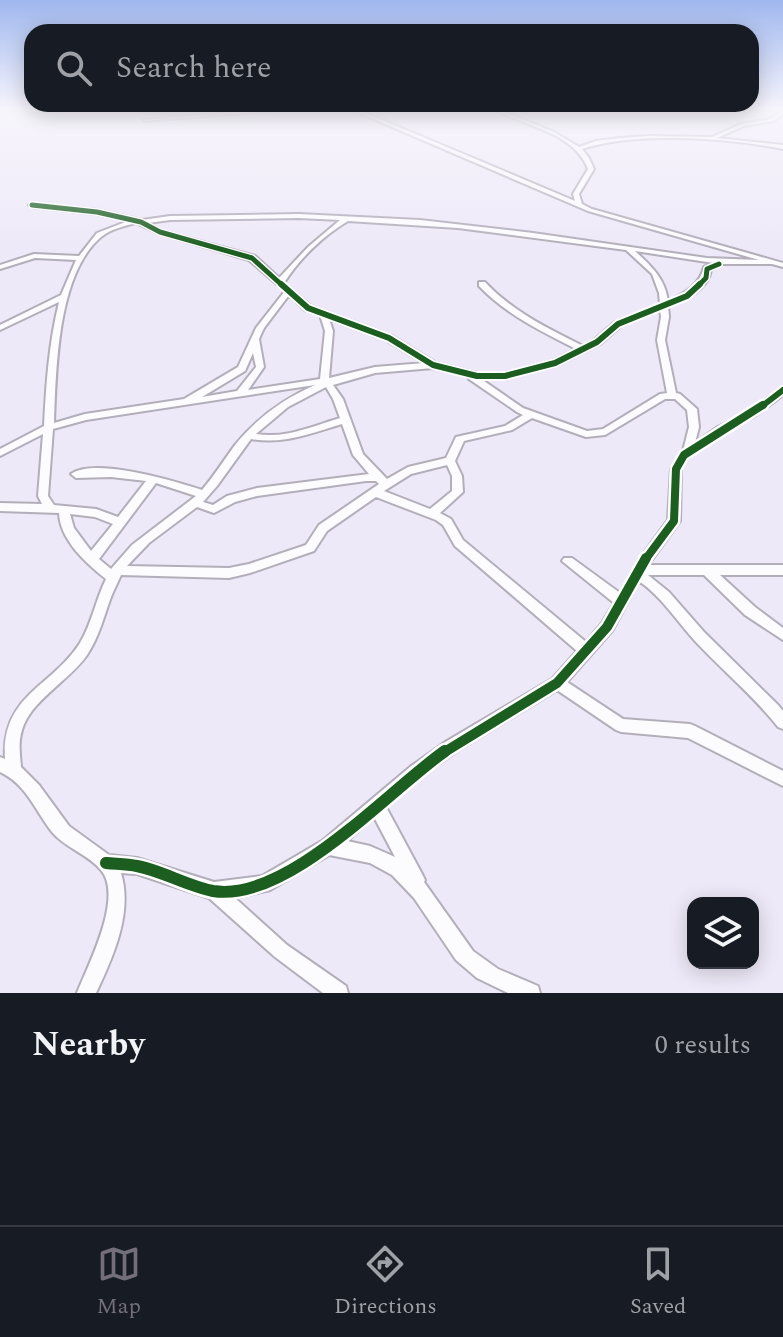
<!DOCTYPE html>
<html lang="en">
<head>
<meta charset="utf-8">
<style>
	:root { --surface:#171b24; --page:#20242c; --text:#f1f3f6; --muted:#9ea1a6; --line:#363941; --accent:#726e7a }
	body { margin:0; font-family:Spectral,serif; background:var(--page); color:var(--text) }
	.controls { position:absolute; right:24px; bottom:24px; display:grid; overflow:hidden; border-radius:16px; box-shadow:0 4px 20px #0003 }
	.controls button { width:72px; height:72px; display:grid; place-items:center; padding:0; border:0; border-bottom:2px solid var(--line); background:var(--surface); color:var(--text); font:40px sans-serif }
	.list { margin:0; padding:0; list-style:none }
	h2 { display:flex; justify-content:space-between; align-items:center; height:104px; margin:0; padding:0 32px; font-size:34px }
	h2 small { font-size:26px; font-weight:400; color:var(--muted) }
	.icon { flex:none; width:44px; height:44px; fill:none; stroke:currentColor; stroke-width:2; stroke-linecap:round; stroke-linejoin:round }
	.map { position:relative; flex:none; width:783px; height:993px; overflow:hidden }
	.search { position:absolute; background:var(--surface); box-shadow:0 4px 20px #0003; left:24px; right:24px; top:24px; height:88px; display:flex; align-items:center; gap:20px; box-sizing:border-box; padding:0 28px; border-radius:24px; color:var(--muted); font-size:30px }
	.sheet { height:232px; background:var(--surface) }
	nav { display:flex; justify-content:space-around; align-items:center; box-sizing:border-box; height:112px; border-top:2px solid var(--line); background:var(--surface); font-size:22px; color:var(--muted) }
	nav a { display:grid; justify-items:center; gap:4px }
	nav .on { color:var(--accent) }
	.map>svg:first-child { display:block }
</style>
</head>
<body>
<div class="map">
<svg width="783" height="993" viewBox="0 0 783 993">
	<rect width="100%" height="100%" fill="#eee9f8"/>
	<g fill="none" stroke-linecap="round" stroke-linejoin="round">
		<g stroke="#b2aeba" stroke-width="4">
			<g id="minor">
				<polygon points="257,110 282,110 145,121 143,120"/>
				<path d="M352 110H359L575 201 573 194 588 169C574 132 526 127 495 110H501L554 132 579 147 596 141 620 138 648 136 712 137 741 124 770 119 783 111V114L774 121 744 126 717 138 783 145V149C727 138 636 131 582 149L589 158 594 169 579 194 582 204 592 209 783 263V267L772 264H722L711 270C708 290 685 300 668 306L669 317 665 340 676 393 680 394 697 409 699 427 695 443 718 427 749 412 783 387V395L755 416 726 431 688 457 681 469 680 521 648 565H783V575H720L755 607 783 628V640L745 615 704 575H648L669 592 704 632 778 705 783 711V729L778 727C753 695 722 670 695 641 676 620 662 597 639 581L612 631 567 682 623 719 690 724 695 726 783 771V786L688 738 621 732 616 730 557 690 457 751 420 777 386 807 422 874 425 880 424 882 473 951 498 969 538 986 540 993H508L477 978 456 960 414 898 392 875 370 863 329 855 270 890 235 898 287 945 346 986 348 993H323L275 957 209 898 137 874 121 873C133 913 113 957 96 993H77C88 965 124 897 101 870 88 854 65 848 52 832 35 810 26 784 0 772V757L5 759C1 695 52 687 80 643 92 623 96 599 106 579 86 563 60 540 59 513L0 511V503L42 504 38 496 43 434 0 456V449L44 426C46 384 49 343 59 302L0 330V325L61 295 76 260 35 258 0 269V265L34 254 79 256 97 233 128 221 97 214 32 207 29 205 30 204 97 210 142 220 170 216 299 214 420 220 533 233 707 258 759 260 588 211ZM299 218 340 220 308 247 279 278 255 256 162 231 148 223 170 220ZM348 221 458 228 626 250 652 274 659 293 660 304 615 322 594 340 583 346C547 328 513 312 485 282H479V286C507 315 541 331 576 349L552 361 505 373H477L436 363 392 336 311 306 284 283C299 259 324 235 348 221ZM136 223 158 233 249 260 285 291 256 328 238 367 184 399 85 414 54 423C56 370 57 274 101 237 111 229 124 226 136 223ZM635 251 707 262 715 263 704 267C700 285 684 294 668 301 665 278 651 266 635 251ZM289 295 305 310 320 315 325 331 320 379 248 390 264 367 259 339 264 328ZM660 310 661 317 657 340 667 393 660 394 603 429 587 431 523 408 481 379H505L558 365 600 344 621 326ZM329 319 386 340 424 363 375 367 329 378 333 331ZM253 353 256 367 237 391 202 397 245 371ZM433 368 468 376 469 379 517 412 523 415 505 426 456 437 446 458 408 467 387 479 363 454 343 399 333 385 375 373ZM315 385C283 399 257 418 235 445 224 460 214 476 202 490 174 481 95 457 71 474L76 478 111 477 146 481 118 517 96 509 54 505 48 496 53 429 86 420ZM326 387 333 399 340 418C313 426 285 439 256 434L288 407ZM665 399H675L687 410 689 427 683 451 671 469 668 520 639 560 620 593 572 558H564L562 561 614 603 602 623 586 642 463 540 451 519 440 513 463 492 462 476 455 461 464 441 512 430 532 418 586 437 605 435ZM342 424 353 455 369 474 257 488 227 496 213 505 203 502 217 486 251 439C283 445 312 433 342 424ZM447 465 452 476V491L430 509 384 491 411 474ZM366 481H376L379 484 319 525 306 545 249 564 229 568 127 566 149 543 197 507 214 513 235 502 257 496ZM156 483 196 496 132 545 111 569 99 559ZM376 497 436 520 443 525 455 546 577 651 552 679 447 741 410 767 322 841 262 876 214 882 137 858 109 855 69 826 39 785 21 767C20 754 18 742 22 730 30 701 70 680 87 655 99 637 104 616 111 597 114 589 118 582 121 575L229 578 250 573 314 551 327 531ZM70 514 95 517 113 524 91 551 74 528ZM374 817 395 857 370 846 347 841Z"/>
			</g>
		</g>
		<use href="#minor" fill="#fcfcfe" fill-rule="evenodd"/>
		<g stroke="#fff" stroke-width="8">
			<g id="cycleway-far4">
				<polyline points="32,205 97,212 141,222 160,232 252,258 283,286"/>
				<polyline points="698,286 706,278 707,269 719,264"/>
			</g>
		</g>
		<g stroke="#fff" stroke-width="10">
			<g id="cycleway-far3">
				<polyline points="281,284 308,308 389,338 433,365 477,376 505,376 555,363 597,342 618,324 687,296 700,284"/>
				<polyline points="761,407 783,390"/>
			</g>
		</g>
		<g stroke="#fff" stroke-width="13">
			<polyline id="cycleway-far2" points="645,560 674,521 676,469 684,455 763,405"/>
		</g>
		<g stroke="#fff" stroke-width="15">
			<polyline id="cycleway-far1" points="443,753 557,683 607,627 646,558"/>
		</g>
		<g stroke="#fff" stroke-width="17">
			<path id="cycleway" d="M106 863C116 864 127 864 137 866 163 871 187 886 213 891 287 903 388 791 445 751"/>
		</g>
		<use href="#cycleway-far4" stroke="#1b5e20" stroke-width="5"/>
		<use href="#cycleway-far3" stroke="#1b5e20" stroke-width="6"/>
		<use href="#cycleway-far2" stroke="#1b5e20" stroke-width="8"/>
		<use href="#cycleway-far1" stroke="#1b5e20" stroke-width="10"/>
		<use href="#cycleway" stroke="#1b5e20" stroke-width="12"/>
	</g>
	<linearGradient id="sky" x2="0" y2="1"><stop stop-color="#9fb7ee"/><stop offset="0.44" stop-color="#f7f5fc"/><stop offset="1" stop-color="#f7f5fc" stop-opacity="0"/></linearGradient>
	<rect width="783" height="249" fill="url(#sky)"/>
</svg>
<div class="controls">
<button><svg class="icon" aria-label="layers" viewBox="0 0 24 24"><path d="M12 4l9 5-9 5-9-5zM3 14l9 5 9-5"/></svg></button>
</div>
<div class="search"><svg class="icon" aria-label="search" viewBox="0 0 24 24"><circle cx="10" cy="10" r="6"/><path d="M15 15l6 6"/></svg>Search here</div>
</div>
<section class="sheet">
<h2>Nearby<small>0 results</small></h2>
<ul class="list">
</ul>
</section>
<nav>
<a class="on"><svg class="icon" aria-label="map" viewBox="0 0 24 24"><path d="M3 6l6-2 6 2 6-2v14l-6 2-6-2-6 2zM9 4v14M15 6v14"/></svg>Map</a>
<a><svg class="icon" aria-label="directions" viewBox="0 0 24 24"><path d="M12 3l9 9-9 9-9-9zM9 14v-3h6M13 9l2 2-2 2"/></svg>Directions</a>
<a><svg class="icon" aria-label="saved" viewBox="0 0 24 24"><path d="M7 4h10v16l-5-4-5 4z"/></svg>Saved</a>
</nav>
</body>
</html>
